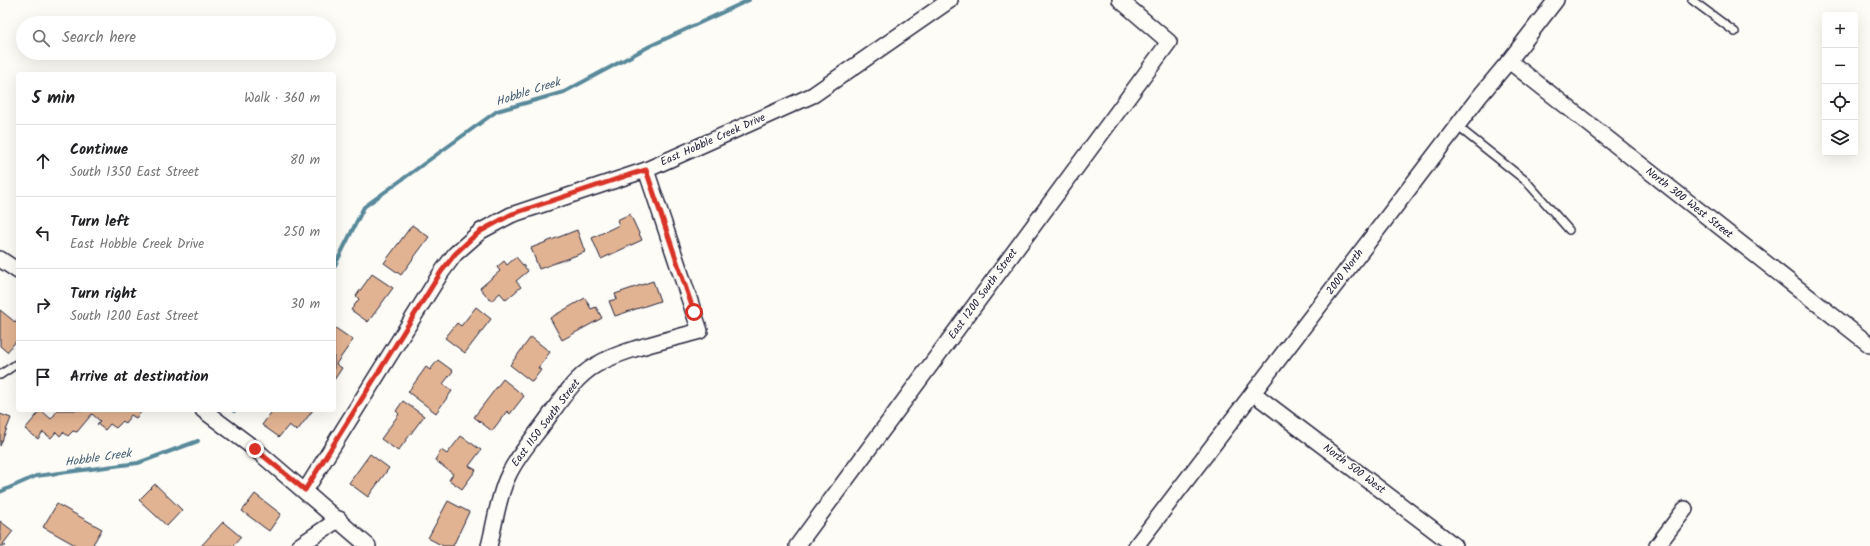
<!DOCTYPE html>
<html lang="en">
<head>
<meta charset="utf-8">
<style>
	:root { --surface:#fff; --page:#f6f6f6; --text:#202124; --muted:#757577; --line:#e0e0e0 }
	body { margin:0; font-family:Kalam,sans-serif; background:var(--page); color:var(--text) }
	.controls { position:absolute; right:12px; top:12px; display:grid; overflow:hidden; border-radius:4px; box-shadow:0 4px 16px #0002 }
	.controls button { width:36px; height:36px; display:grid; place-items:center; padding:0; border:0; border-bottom:1px solid var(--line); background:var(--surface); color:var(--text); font:20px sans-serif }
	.stop { position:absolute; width:12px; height:12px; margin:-9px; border:3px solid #d93025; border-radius:50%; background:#fff }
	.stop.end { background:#d93025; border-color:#fff; box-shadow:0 1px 4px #0008 }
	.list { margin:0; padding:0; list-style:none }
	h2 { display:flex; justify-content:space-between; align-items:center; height:52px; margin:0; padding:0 16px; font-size:17px }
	h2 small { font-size:13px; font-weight:400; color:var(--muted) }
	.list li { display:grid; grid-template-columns:26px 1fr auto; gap:12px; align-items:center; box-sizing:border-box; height:72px; padding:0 16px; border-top:1px solid var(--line) }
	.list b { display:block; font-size:15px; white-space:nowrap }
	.list p { margin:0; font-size:13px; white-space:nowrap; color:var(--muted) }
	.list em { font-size:13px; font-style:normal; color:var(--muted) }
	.icon { flex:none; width:22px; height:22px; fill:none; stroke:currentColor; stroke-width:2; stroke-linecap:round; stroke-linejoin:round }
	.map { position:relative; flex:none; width:1870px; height:546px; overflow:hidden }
	.search { position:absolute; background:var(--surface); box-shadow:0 4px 16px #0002; left:16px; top:16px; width:320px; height:44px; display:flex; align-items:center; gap:10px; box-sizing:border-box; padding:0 14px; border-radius:22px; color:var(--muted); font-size:15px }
	.panel { position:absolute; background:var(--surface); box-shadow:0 4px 16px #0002; left:16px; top:72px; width:320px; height:340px; border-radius:4px }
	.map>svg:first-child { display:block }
</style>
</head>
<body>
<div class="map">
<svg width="1870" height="546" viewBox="0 0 1870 546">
	<rect width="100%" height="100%" fill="#fdfcf7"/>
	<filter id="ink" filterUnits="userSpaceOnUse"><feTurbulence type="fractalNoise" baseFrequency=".025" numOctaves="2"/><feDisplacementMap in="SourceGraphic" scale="8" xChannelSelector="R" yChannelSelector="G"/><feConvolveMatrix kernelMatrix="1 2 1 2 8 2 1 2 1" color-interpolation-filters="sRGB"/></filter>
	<g filter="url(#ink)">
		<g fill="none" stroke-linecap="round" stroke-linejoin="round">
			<g stroke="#59899a" stroke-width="4">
				<polyline points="334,267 364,207 497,111 564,92 650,46 749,0"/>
				<polyline points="234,411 235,410"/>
				<polyline points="0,492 36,476 138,463 198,441"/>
			</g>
		</g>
		<g fill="#e1b392" stroke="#22223b">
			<polygon points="630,214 642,240 601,259 592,238 619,225 617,220"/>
			<polygon points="412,225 429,237 401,275 384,263"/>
			<polygon points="577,230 585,252 539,269 531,248"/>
			<polygon points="516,257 528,271 516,281 521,287 506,300 500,293 491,301 480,288 500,271 497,267 504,261 507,265"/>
			<polygon points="372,274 393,288 368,322 351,310 359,299 356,296"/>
			<polygon points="653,281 660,301 615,316 609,301 617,299 615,294"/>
			<polygon points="585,298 591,309 596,307 602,318 562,340 550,318"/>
			<polygon points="476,307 491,319 465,353 445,338 457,323 461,326"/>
			<polygon points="0,310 15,322 18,318 18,339 7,352 0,346"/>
			<polygon points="334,327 353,340 336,364 342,368 334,380"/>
			<polygon points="531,337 550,352 538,368 541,370 532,382 510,365"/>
			<polygon points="438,360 453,371 443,384 452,391 436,413 408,392 426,367 430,370"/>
			<polygon points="503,379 524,396 510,414 507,411 492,431 474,417"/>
			<polygon points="403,401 424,416 398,451 381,439 399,414 396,411"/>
			<polygon points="41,410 51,419 58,410 143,410 136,418 131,415 125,423 123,421 116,428 110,424 105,430 97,424 100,421 92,414 77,432 73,431 68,436 63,432 60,436 56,432 51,438 43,432 38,439 25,429"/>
			<polygon points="273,410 313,410 297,431 289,425 279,437 262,425"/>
			<polygon points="0,414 11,418 0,446"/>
			<polygon points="461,436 481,450 469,466 476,470 462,489 449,480 453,474 435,460 441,450 447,454"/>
			<polygon points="370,454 389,468 368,497 349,483"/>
			<polygon points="155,484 182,510 167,526 139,500"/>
			<polygon points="255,494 281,514 269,531 242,511"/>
			<polygon points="448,501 469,512 453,546 443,546 428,538"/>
			<polygon points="57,504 102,529 92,546 77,546 43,527"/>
			<polygon points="0,521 13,531 3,544 6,546 0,546"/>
			<polygon points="223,522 241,537 233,546 201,546"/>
		</g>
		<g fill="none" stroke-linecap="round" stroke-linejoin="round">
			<g stroke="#22223b" stroke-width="10">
				<g id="lane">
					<polyline points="1692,0 1735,32"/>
					<polyline points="1457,126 1526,181 1569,230"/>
					<polyline points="0,375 18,363"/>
				</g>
			</g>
			<g stroke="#22223b" stroke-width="18">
				<g id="street">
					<polyline points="1509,61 1870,345"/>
					<polyline points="0,259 18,271"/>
					<polyline points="1253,393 1455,546"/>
					<polyline points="203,410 255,449 368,546"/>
					<polyline points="305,491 441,273 455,254 472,239 481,231 511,215 646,170 813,95 950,0"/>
					<polyline points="299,546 339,519"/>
					<path d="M489 546C495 524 498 496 508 476 516 458 530 442 542 426 558 405 573 378 596 365 623 349 669 340 700 331L646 170"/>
					<polyline points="797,546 1169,42 1120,0"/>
					<polyline points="1136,546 1479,97 1509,61 1556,0"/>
					<polyline points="1657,546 1685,509"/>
				</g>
			</g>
			<use href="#lane" stroke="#fdfcf7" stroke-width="7"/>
			<use href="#street" stroke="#fdfcf7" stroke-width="15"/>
		</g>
	</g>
	<g fill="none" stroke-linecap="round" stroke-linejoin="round" filter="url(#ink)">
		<polyline stroke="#d93025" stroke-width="5" points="255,449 305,490 441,272 455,254 472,238 481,231 512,214 629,175 646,170 694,312"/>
	</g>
	<g text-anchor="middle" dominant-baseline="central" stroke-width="3" stroke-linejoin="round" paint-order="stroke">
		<g font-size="11" fill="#22223b" stroke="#fdfcf7">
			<text transform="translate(713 140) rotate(-24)">East Hobble Creek Drive</text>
			<text transform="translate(1689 203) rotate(38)">North 300 West Street</text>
			<text transform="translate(1345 272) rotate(-53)">2000 North</text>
			<text transform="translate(983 294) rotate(-54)">East 1200 South Street</text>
			<text transform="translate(546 423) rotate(-53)">East 1150 South Street</text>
			<text transform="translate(1354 469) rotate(37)">North 500 West</text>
		</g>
		<g font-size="12" font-style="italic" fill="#425e72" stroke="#fdfcf7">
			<text transform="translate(528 92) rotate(-18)">Hobble Creek</text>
			<text transform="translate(98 458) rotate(-8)">Hobble Creek</text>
		</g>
	</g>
</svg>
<div class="controls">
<button>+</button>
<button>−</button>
<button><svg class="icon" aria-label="locate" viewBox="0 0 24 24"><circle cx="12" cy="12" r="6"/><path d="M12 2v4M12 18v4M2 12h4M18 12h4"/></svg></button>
<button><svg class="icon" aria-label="layers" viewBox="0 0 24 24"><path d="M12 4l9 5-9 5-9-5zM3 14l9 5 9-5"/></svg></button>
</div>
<div class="stop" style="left:694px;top:312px"></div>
<div class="stop end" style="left:255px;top:449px"></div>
<div class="search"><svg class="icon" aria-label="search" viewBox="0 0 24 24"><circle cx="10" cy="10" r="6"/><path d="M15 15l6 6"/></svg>Search here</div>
<section class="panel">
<h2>5 min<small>Walk · 360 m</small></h2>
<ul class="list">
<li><svg class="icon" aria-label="ahead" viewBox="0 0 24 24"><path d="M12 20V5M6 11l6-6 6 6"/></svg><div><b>Continue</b><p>South 1350 East Street</p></div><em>80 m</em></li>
<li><svg class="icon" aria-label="left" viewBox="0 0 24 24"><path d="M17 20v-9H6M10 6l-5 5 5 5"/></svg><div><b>Turn left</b><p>East Hobble Creek Drive</p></div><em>250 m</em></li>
<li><svg class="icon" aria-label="right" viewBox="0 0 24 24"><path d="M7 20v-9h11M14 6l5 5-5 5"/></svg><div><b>Turn right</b><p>South 1200 East Street</p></div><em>30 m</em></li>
<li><svg class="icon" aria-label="arrive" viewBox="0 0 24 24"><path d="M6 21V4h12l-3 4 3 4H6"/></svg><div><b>Arrive at destination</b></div></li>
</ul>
</section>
</div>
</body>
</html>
